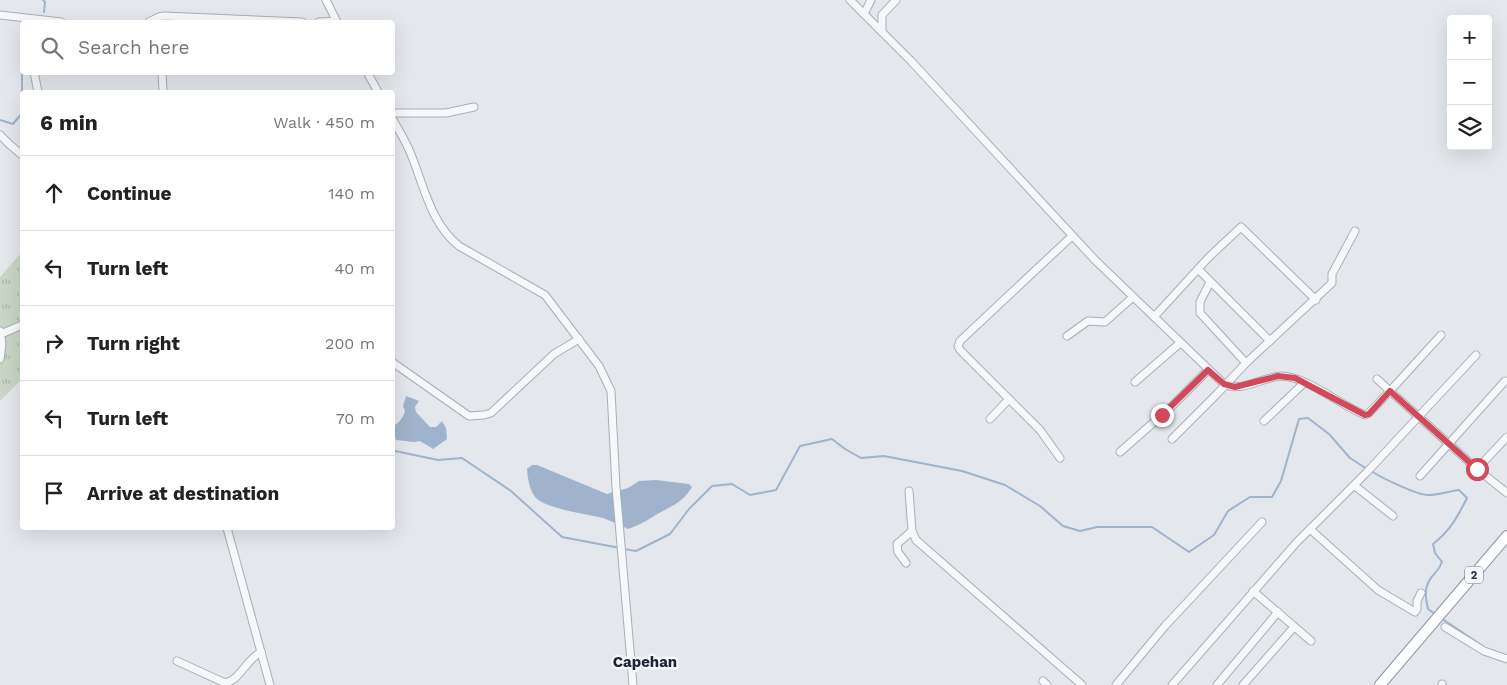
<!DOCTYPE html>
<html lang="en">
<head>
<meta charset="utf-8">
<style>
	:root { --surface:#fff; --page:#f2f2f2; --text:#222; --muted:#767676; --line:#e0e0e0 }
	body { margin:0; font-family:"Work Sans",sans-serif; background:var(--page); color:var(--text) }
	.controls { position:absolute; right:15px; top:15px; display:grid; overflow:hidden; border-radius:5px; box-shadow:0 5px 20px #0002 }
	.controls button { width:45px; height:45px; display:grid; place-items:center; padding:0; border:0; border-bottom:1px solid var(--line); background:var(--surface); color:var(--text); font:25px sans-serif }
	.stop { position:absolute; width:15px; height:15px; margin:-11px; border:4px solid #d1495b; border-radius:50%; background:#fff }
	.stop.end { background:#d1495b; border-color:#fff; box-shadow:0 1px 5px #0008 }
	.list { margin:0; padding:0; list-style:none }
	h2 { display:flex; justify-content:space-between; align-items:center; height:65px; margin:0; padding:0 20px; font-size:21px }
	h2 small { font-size:16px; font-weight:400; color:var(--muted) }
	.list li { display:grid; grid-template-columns:32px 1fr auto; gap:15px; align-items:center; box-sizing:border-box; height:75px; padding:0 20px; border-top:1px solid var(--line) }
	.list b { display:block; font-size:19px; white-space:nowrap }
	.list em { font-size:16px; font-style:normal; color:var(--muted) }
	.icon { flex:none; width:28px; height:28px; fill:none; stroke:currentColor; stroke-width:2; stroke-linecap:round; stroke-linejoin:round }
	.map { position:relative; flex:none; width:1507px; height:685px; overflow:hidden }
	.search { position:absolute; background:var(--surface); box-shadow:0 5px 20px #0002; left:20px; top:20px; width:375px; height:55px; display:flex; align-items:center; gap:12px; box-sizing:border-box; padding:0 18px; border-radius:5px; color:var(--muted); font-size:19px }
	.panel { position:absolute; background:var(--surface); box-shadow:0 5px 20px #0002; left:20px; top:90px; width:375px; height:440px; border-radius:5px }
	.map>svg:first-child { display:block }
</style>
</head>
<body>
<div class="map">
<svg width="1507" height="685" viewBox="0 0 1507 685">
	<defs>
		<pattern id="grass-tufts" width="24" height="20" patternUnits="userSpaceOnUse" patternTransform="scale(1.25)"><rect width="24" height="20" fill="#c9d6c5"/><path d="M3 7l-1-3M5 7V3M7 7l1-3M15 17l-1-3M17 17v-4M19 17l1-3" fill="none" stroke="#adb8ab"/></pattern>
	</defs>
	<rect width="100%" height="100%" fill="#e4e7ec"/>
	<polygon fill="url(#grass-tufts)" points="22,252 22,379 0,401 0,277"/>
	<g fill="#9fb4cc">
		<path d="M406 396 419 401 415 407 416 412 430 427H436L442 421 446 428 447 439 433 449 420 441 414 442 396 440 393 432V426C399 423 403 418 405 411L403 406Z"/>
		<path d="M532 465H537L607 494 628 488 639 481 656 480 689 484 692 487C684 501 674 505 661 512 649 519 640 525 628 529 620 525 611 521 603 518 587 514 547 509 536 498 529 490 528 479 527 469Z"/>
	</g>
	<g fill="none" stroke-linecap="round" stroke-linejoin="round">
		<g stroke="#9fb4cc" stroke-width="2">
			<polyline points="43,0 45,2 44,12"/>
			<polyline points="22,69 22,93"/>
			<polyline points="0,120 13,124 22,113"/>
			<polyline points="392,448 395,451 438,460 462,458 511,491 562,537 620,548"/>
			<path d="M1371 471C1382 478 1417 495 1428 495 1438 495 1450 491 1459 490L1467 498C1458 516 1450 531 1433 544L1435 553 1442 562C1438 573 1433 573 1429 581 1424 590 1426 600 1428 609L1435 614"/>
			<polyline points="624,549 636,551 670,534 689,509 712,486 732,484 750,495 776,490 800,446 832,439 845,449 861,458 884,456 962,471 1005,485 1040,506 1063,526 1080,531 1097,527 1152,527 1189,552 1214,535 1228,511 1250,497 1272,497 1281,481 1299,419 1308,418 1329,434 1350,458 1367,469"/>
			<polyline points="1441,618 1484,647"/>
		</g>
		<g stroke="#a9aeb7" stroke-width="9">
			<g id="minor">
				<polyline points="326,0 337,22"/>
				<path d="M850 0 911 61 1095 260 1224 384C1242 393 1262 377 1281 376 1306 376 1340 405 1365 415L1369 413 1390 391 1477 469 1507 493"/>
				<polyline points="864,14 871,0"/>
				<polyline points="0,15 61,22"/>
				<polyline points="149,22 159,17 164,16 302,22"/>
				<polyline points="319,22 336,21"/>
				<polyline points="882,32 882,15 896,0"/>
				<polyline points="34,72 38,92"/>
				<polyline points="162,72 163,92"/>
				<polyline points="367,72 378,92"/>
				<polyline points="392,113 446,113 474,107"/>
				<path d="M392 118C398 129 405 140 410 152 424 185 430 223 459 246L545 295 599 366 611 391 616 487 633 685"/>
				<polyline points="0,135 9,144 22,155"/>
				<polyline points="1198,269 1270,341"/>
				<polyline points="1210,282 1200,302 1200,313 1246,363"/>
				<polyline points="1154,317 1209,257 1241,227 1316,300"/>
				<polyline points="0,331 2,344 0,359"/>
				<polyline points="1,334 22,325"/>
				<polyline points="1067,336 1088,321 1105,322 1133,297"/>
				<polyline points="392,362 469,416 484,415 491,413 554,354 579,339"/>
				<polyline points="1377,379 1390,391 1441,335"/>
				<polyline points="1135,382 1180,343"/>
				<polyline points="990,419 1009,399"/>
				<polyline points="1264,421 1304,383"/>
				<polyline points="1172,439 1217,394 1246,363 1332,283 1332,274 1355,231"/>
				<polyline points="1120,452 1170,408 1208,370"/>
				<polyline points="1060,458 1040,430 960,350 958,346 960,341 1072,236"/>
				<polyline points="1477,469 1507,437"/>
				<polyline points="1420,476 1505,381"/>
				<polyline points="1355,486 1393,516"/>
				<polyline points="909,491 912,531 916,540 1082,685"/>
				<polyline points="227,528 270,685"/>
				<polyline points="1310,529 1378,590 1415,612 1417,609 1417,601 1421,593"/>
				<polyline points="906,563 898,552 897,544 912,531"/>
				<polyline points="1253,591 1311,641"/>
				<polyline points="1445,627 1484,651 1507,659"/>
				<path d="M177 661 225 683C240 680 246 660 261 652"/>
				<polyline points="1043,681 1047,685"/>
				<polyline points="1442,684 1442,685"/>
				<polyline points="1116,685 1165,626 1262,522"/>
				<polyline points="1172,685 1297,542 1367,472 1476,355"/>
				<polyline points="1217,685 1278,612"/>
				<polyline points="1243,685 1294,627"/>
			</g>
		</g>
		<g stroke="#8b94a3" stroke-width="12">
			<polyline id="highway" points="1380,685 1507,536"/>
		</g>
		<use href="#minor" stroke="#f7f8fa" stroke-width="7"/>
		<use href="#highway" stroke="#fff" stroke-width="10"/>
	</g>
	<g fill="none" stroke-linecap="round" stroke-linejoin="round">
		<polyline stroke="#d1495b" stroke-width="6" points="1162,415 1208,370 1224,384 1235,387 1278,376 1295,378 1365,415 1369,414 1390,391 1477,469"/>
	</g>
	<g text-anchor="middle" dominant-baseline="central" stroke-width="5" stroke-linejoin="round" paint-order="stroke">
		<rect fill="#f4f6f9" stroke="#676e7b" stroke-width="1" x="1465" y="566.5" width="18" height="17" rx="4"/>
		<g font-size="11" font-weight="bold" fill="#2b3445">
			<text x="1474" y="575">2</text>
		</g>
		<g font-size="15" font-weight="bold" fill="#1d2536" stroke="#f4f6f9">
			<text x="645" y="662">Capehan</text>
		</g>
	</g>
</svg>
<div class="controls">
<button>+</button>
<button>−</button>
<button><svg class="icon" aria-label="layers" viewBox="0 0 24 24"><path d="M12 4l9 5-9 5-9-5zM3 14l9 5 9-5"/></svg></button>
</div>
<div class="stop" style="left:1477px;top:469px"></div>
<div class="stop end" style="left:1162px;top:415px"></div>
<div class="search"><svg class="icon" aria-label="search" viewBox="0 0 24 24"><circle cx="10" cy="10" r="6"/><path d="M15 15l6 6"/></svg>Search here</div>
<section class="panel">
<h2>6 min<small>Walk · 450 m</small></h2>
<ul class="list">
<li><svg class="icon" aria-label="ahead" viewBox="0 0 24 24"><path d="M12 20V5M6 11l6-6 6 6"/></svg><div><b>Continue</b></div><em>140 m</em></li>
<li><svg class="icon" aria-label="left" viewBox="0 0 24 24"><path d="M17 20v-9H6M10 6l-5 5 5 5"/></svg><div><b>Turn left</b></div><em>40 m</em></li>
<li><svg class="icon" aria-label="right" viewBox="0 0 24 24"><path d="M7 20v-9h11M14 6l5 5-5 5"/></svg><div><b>Turn right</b></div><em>200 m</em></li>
<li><svg class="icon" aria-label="left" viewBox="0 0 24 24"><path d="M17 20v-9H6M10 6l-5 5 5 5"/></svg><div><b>Turn left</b></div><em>70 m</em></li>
<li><svg class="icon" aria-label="arrive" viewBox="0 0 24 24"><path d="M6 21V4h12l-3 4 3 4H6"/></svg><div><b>Arrive at destination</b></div></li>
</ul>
</section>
</div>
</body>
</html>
